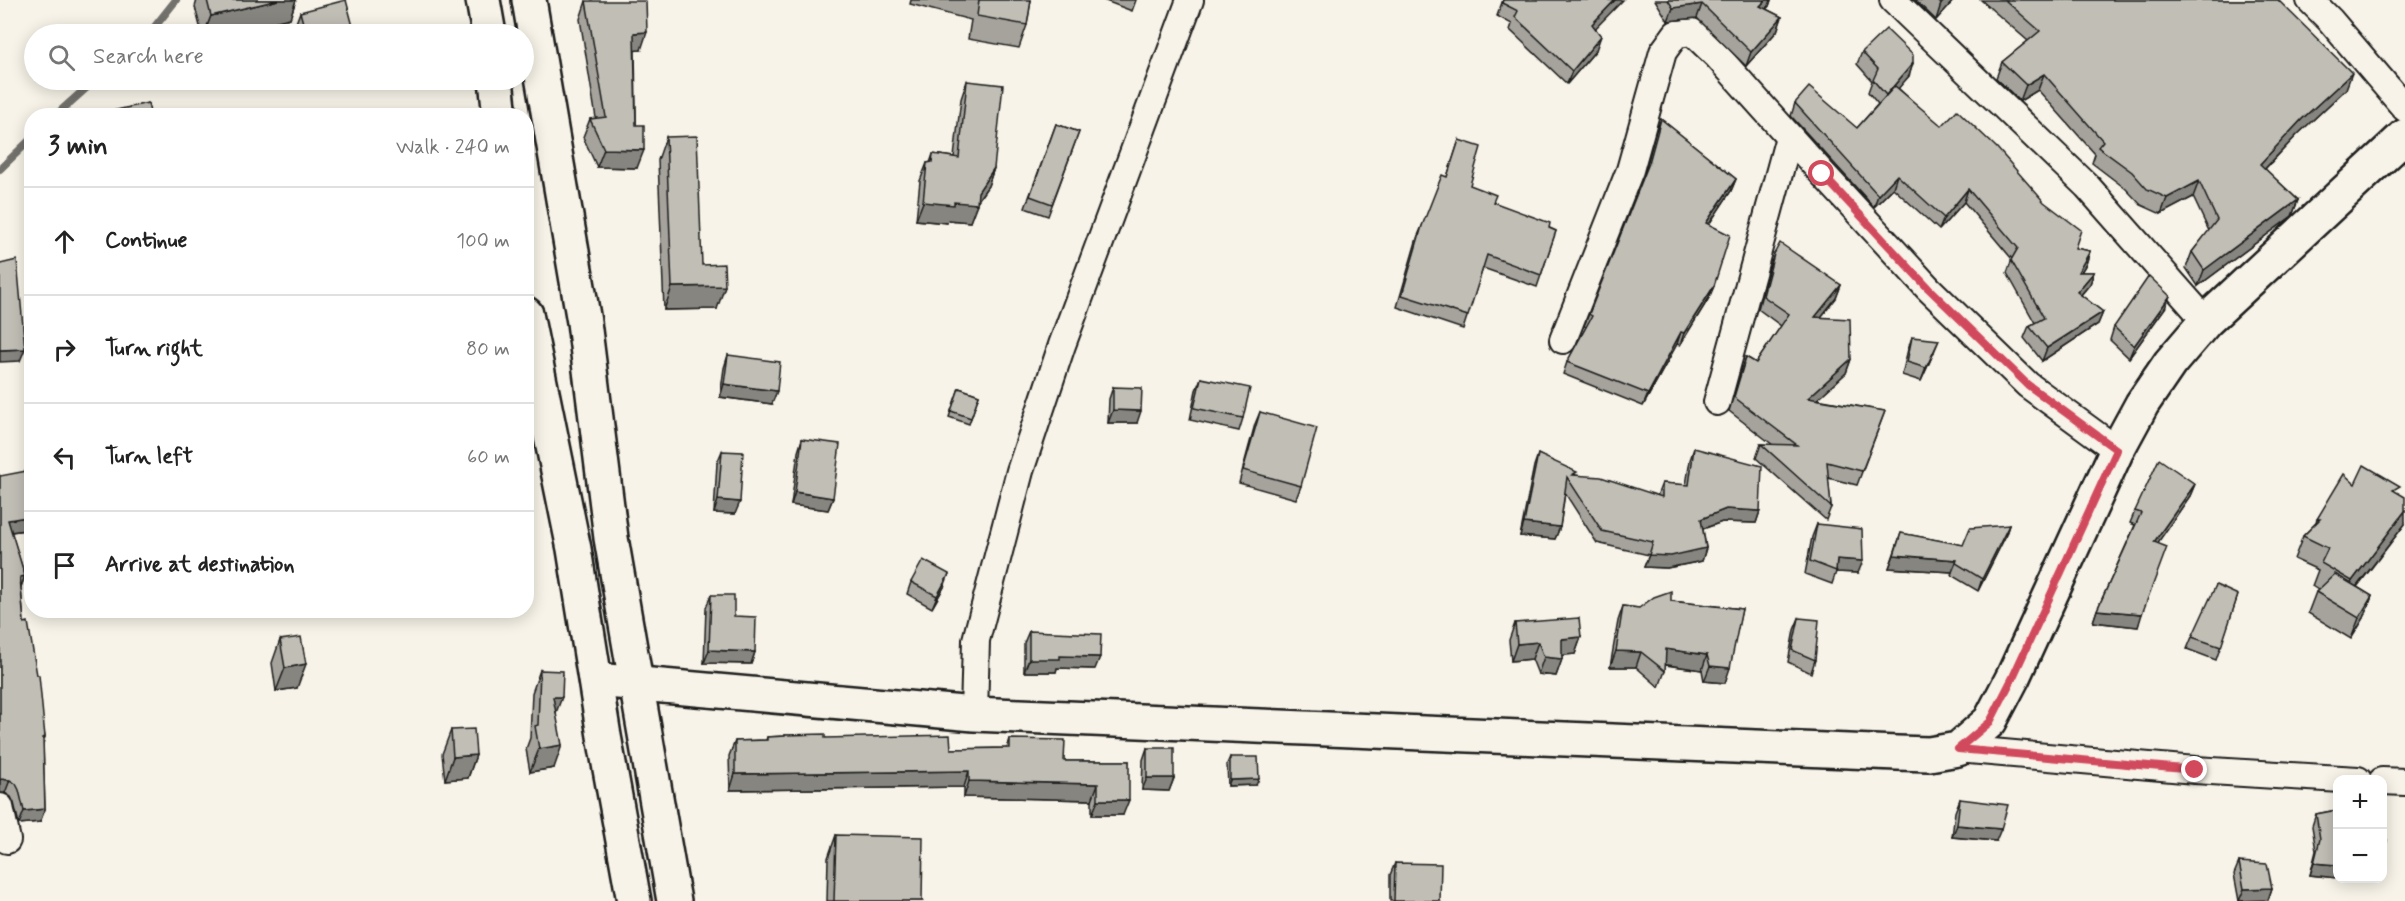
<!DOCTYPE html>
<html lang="en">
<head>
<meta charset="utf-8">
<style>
	:root { --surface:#fff; --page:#f2f2f2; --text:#222; --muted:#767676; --line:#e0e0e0 }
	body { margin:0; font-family:Mynerve,sans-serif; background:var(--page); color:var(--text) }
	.controls { position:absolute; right:18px; bottom:18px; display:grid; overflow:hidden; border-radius:12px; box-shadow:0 3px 15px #0003 }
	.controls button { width:54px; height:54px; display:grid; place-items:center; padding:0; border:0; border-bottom:2px solid var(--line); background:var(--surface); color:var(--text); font:30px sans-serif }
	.stop { position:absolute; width:18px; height:18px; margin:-14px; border:4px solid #d1495b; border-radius:50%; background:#fff }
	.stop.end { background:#d1495b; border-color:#fff; box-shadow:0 2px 6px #0008 }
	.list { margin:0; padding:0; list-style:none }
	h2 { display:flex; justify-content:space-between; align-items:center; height:78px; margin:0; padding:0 24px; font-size:26px }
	h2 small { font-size:20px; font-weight:400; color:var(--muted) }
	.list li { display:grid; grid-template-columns:39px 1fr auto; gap:18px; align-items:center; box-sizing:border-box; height:108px; padding:0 24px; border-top:2px solid var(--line) }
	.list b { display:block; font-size:22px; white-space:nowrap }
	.list em { font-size:20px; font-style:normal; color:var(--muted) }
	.icon { flex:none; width:33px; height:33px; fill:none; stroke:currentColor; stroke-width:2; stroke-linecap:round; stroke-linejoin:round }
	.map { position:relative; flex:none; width:2405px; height:901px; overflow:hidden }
	.search { position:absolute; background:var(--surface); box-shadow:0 3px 15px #0003; left:24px; top:24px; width:510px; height:66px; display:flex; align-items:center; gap:15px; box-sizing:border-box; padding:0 21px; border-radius:33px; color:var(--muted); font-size:22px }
	.panel { position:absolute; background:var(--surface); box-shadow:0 3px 15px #0003; left:24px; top:108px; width:510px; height:510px; border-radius:24px }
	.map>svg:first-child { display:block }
</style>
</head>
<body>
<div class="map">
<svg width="2405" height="901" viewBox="0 0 2405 901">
	<rect width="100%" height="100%" fill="#f7f3e8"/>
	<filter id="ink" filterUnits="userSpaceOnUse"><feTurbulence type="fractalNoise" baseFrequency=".0167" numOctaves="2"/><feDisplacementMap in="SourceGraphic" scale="12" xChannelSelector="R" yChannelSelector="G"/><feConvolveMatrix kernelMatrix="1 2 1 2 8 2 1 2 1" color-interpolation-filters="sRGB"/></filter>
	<g filter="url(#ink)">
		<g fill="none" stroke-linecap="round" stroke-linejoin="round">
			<g stroke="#72716c" stroke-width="8">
				<polyline points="149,34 176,0"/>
				<polyline points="55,116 95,80"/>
				<polyline points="0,169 32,138"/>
			</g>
			<g stroke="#1c1c1c" stroke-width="30">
				<g id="street">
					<polyline points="1893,0 2087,186 2206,321"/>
					<polyline points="2310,0 2330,20 2405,108"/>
					<polyline points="1563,340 1630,170 1663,52 1676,34 1692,32 1718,57 1823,174 1928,288 2028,385 2117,450"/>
					<polyline points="1717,402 1789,137"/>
					<polyline points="974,714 976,640 1020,471 1062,345 1190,0"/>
					<polyline points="1958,749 2195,770 2358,780"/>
					<polyline points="2382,781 2405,782"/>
					<polyline points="0,807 7,840"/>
				</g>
			</g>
			<g stroke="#1c1c1c" stroke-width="38">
				<polyline id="secondary" points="596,680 974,714 1897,753 1929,754 1958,749 1990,721 2013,677 2117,450 2142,404 2170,363 2206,321 2405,136"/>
			</g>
			<g stroke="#1c1c1c" stroke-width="38">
				<g id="highway">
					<polyline points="483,0 489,34"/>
					<polyline points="529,0 584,322 611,538 674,901"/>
					<polyline points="496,80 500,116"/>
					<polyline points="526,314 574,549 604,736 634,901"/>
				</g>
			</g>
			<use href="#street" stroke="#f7f3e8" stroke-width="26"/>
			<use href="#secondary" stroke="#f7f3e8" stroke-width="33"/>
			<use href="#highway" stroke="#f7f3e8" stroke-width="33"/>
		</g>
		<g fill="#a5a39c" stroke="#1c1c1c" stroke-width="1.5">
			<polygon points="197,0 296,0 290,18 221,34 202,34 195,7"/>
			<polygon points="911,0 1031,0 1027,25 1019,48 968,39 971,20 910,4"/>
			<polygon points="1103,0 1136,0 1132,11"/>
			<polygon points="1503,0 1596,28 1596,50 1567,84 1510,30 1512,24 1497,16"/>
			<polygon points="1655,0 1771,0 1769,6 1766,9 1782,17 1777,31 1746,66 1697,18 1668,21"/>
			<polygon points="1915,0 1954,0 1936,20"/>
			<polygon points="1981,0 2278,0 2346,89 2297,135 2265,169 2298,200 2292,216 2198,286 2186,268 2192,252 2209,231 2193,197 2161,214 2141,205 2126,189 2092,163 2095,154 2038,90 2020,101 1996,78 2002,62 2028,41"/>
			<polygon points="586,1 641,50 635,50 637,168 597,167 583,137 590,119 596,118 580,19"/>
			<polygon points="300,12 355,34 292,34"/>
			<polygon points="1862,52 1913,63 1909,76 1898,88 2075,248 2090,251 2086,264 2081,272 2094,272 2090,284 2081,295 2103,312 2098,324 2042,361 2024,338 2029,326 2035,323 2007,273 2012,259 1964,202 1939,230 1893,188 1874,207 1791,116 1795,103 1857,128 1878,104 1868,92 1872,81 1857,64"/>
			<polygon points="967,81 994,168 988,186 977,202 970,222 948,220 947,223 916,220 920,181 927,163 930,163 933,154 954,157 961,99"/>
			<polygon points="1661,119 1736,179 1731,191 1709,224 1714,286 1709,298 1680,345 1677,344 1643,406 1563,374 1567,362 1586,327 1584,326 1589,314 1645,172 1656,131"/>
			<polygon points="1056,124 1079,132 1048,216 1025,208"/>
			<polygon points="666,137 702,265 717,309 664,310 658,160"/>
			<polygon points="1459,140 1470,185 1493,202 1556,231 1537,287 1483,268 1463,329 1397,307 1417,238 1422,226 1447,177"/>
			<polygon points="1774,254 1841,285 1836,298 1821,317 1851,359 1846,373 1817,399 1885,411 1857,485 1828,478 1831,507 1826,520 1756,458 1761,444 1773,445 1729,411 1746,357 1756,363 1781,326 1758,309 1769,268"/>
			<polygon points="2165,308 2129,358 2110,340 2114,327"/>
			<polygon points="1912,337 1934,352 1921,381 1902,375 1908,349"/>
			<polygon points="728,355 772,404 720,397 724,368"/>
			<polygon points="1201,378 1243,418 1239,431 1190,420 1196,390"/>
			<polygon points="1113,387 1137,423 1108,423 1109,399"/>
			<polygon points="959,388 979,395 969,424 949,417"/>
			<polygon points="1260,412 1301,486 1296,499 1239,483 1255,424"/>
			<polygon points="802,439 833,498 828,510 791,505 798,452"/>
			<polygon points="1694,448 1760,511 1756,523 1722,522 1703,529 1706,548 1702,561 1667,568 1644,567 1649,555 1597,543 1565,493 1560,527 1555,539 1520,536 1534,466 1538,454 1576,475 1657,496 1662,483 1686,485 1690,460"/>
			<polygon points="722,451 735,514 714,513 717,463"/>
			<polygon points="0,476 32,529 11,532 25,576 21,587 24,623 45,737 43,744 45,809 40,822 19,824 14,803 11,797 5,793 0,793"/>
			<polygon points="2195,484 2190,496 2157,543 2138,627 2093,622 2097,610 2135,525 2130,523 2135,511"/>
			<polygon points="2355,484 2397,493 2405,524 2357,587 2372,596 2364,618 2351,639 2308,613 2316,592 2318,590 2312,586 2318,570 2294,559 2303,536 2316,523 2317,519"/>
			<polygon points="1817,524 1858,573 1836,572 1832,584 1805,574 1812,537"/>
			<polygon points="2009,525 2005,537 1978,591 1951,575 1952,572 1889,568 1901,533 1963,545"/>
			<polygon points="911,582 944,587 932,608 907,594"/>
			<polygon points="711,595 734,616 755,652 751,664 704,663 706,608"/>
			<polygon points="2238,595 2216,660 2187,649 2192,637"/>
			<polygon points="1671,601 1742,609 1725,683 1704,681 1702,670 1665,665 1665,671 1659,687 1636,667 1610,667 1618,621 1623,606 1639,608"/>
			<polygon points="1799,618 1815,660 1811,673 1788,662 1794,630"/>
			<polygon points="1515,623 1581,637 1575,654 1562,655 1562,659 1556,676 1538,674 1532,659 1511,661 1509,640"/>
			<polygon points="1029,631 1095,669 1057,668 1056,672 1024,672 1024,643"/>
			<polygon points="280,640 297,688 276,691 272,663"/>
			<polygon points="540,670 556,712 554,768 530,772 526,749 530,738 532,693"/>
			<polygon points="451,730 476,755 468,778 445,780 442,754"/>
			<polygon points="785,735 951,749 1007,748 1010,739 1064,761 1129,761 1123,815 1092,815 1092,800 964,797 964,787 730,790 729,756 735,741 766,740 767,737 785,736"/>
			<polygon points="1147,748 1174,778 1169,791 1142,790 1143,760"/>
			<polygon points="1230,757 1256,785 1228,786 1227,764"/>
			<polygon points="1960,799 1996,841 1952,837 1955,812"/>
			<polygon points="2337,810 2337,878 2310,875 2316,851 2312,826 2316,814"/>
			<polygon points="836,835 922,901 827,901 828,858"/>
			<polygon points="2239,862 2272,888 2268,900 2239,901 2234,874"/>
			<polygon points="1395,863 1440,901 1390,901 1390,875"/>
		</g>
		<g fill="#86857f" stroke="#1c1c1c" stroke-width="1.5">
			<polygon points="278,0 296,0 290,18 221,34 204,34 211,16"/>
			<polygon points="1615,0 1623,0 1587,37 1592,24"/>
			<polygon points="1766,0 1771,0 1769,6 1755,19 1760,6"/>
			<polygon points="1945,0 1954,0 1936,20 1941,4"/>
			<polygon points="1702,4 1697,18 1668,21 1673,8"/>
			<polygon points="1782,17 1777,31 1746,66 1751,52"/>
			<polygon points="647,32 641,50 628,51 634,33"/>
			<polygon points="1601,36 1596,50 1567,84 1572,71"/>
			<polygon points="1913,63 1909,76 1882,108 1886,95"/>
			<polygon points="2352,73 2346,89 2297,135 2254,180 2260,164 2302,119"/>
			<polygon points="2044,74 2038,90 2020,101 2026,85"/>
			<polygon points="306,80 322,80 304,84"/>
			<polygon points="604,149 644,150 637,168 597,167"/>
			<polygon points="994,168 988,186 975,204 977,204 970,222 948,220 947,223 916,220 923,202 978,192"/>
			<polygon points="1897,175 1893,188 1874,207 1878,195"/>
			<polygon points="1736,179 1731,191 1702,235 1706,223"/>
			<polygon points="2199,181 2193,197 2161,214 2167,198"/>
			<polygon points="1968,189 1964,202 1939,230 1944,218"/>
			<polygon points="2298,200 2292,216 2198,286 2204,270"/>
			<polygon points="2090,251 2086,264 2073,285 2078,272"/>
			<polygon points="2094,272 2090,284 2073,304 2077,292"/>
			<polygon points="1841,285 1836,298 1810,331 1815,317"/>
			<polygon points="725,286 717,309 664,310 672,287"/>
			<polygon points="1714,286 1709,298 1680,345 1684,333"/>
			<polygon points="2170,296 2165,308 2129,358 2134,346"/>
			<polygon points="2103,312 2098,324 2042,361 2047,348"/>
			<polygon points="1681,332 1677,344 1643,406 1648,394"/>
			<polygon points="1939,340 1934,352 1921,381 1926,368"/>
			<polygon points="25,349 20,361 0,362 0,350"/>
			<polygon points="1851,359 1846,373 1803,412 1808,398"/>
			<polygon points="724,384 777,391 772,404 720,397"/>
			<polygon points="1113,410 1141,411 1137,423 1108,423"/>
			<polygon points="2195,484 2190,496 2150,554 2154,542"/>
			<polygon points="795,492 833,498 828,510 791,505"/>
			<polygon points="718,500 740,502 735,514 714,513"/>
			<polygon points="1726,509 1760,511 1756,523 1722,522 1696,531 1701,519"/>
			<polygon points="2405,511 2405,524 2343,604 2352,581"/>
			<polygon points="32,516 32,529 3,533 8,520"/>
			<polygon points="1524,523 1560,527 1555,539 1520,536"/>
			<polygon points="2009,525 2005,537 1978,591 1982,579"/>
			<polygon points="1706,548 1702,561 1667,568 1644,567 1649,555"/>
			<polygon points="1894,555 1957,560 1952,572 1889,568"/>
			<polygon points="1837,559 1863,561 1858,573 1836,572"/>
			<polygon points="949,574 944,587 932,608 937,596"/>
			<polygon points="25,576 20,589 20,577"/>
			<polygon points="2372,596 2364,618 2351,639 2359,618"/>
			<polygon points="2097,610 2142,614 2138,627 2093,622"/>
			<polygon points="1581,637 1575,654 1556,656 1562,639"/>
			<polygon points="1538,642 1532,659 1511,661 1517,644"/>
			<polygon points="1666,649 1707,655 1702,670 1661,664"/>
			<polygon points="709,650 755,652 751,664 704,663"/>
			<polygon points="1616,651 1641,652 1636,667 1610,667"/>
			<polygon points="1060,656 1100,657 1095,669 1057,668 1056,672 1024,672 1029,659"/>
			<polygon points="1544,657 1562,659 1556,676 1538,674"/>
			<polygon points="306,664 297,688 276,691 285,668"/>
			<polygon points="1710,666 1730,668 1725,683 1704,681"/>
			<polygon points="553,697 562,697 553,721"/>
			<polygon points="562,745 554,768 530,772 539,749"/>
			<polygon points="476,755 468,778 445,780 453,757"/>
			<polygon points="969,771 964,787 730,790 735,774"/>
			<polygon points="1147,778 1174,778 1169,791 1142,790"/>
			<polygon points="1,779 10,780 5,793 0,793 0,780"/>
			<polygon points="1259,779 1256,785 1228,786 1230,780"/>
			<polygon points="969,781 1098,784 1092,800 964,797"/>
			<polygon points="1098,800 1129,800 1123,815 1092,815"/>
			<polygon points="45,809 40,822 19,824 24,811"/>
			<polygon points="1957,825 2001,829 1996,841 1952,837"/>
			<polygon points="2314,863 2337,865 2337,878 2310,875"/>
			<polygon points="2346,879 2377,879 2376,881"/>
			<polygon points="2272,888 2268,900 2239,901 2244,889"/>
		</g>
		<g fill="#c0beb5" stroke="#1c1c1c" stroke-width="1.5">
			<polygon points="207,0 278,0 211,16"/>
			<polygon points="346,0 355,34 306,34 300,12"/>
			<polygon points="979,0 1031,0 1027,25 977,16"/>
			<polygon points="1503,0 1615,0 1592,24 1601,36 1572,71 1515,17 1518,11 1502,3"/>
			<polygon points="1668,0 1766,0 1760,6 1782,17 1751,52 1702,4 1673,8"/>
			<polygon points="1937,0 1945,0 1941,4"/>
			<polygon points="2005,0 2278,0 2352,73 2302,119 2260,164 2298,200 2204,270 2192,252 2217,220 2199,181 2167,198 2147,189 2132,172 2098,147 2103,141 2044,74 2026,85 2002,62 2040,31"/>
			<polygon points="586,1 646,1 647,32 634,33 636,125 644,125 644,150 604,149 590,119 606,117"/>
			<polygon points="1886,29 1913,55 1913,63 1886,95 1873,80 1878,69 1862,52"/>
			<polygon points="967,81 1003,85 994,168 978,192 977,204 954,202 954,205 923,202 927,163 932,162 933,154 959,158"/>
			<polygon points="1895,86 1942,126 1957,110 1997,148 2044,202 2081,230 2075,248 2090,251 2078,272 2094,272 2077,292 2103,312 2047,348 2029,326 2044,318 2011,260 2018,248 1968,189 1944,218 1897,175 1878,195 1795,103 1809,87 1857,128"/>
			<polygon points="148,103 151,116 90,116"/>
			<polygon points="1661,119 1736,179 1706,223 1730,235 1714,286 1684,333 1681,332 1648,394 1567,362 1592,316 1589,314 1649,163"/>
			<polygon points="1056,124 1079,132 1052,204 1030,196"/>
			<polygon points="697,136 702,265 724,264 725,286 672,287 666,137"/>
			<polygon points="1459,140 1481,147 1470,185 1496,195 1493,202 1550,223 1549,228 1556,231 1541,275 1487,255 1468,316 1402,295 1422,226 1442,175 1447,177"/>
			<polygon points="1780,243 1841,285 1815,317 1850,319 1851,359 1808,398 1885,411 1862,471 1827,462 1831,507 1761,444 1797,445 1734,397 1746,357 1756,363 1789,314 1763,296 1774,254"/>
			<polygon points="17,260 25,349 0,350 0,264"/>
			<polygon points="2149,276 2170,296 2134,346 2114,327"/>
			<polygon points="1912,337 1939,340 1926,368 1907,362"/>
			<polygon points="728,355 780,362 777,391 724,384"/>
			<polygon points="1201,378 1250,388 1243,418 1194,408"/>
			<polygon points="1113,387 1142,388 1141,411 1113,410"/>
			<polygon points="959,388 979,395 971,418 951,411"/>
			<polygon points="1260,412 1317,428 1301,486 1243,470"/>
			<polygon points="802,439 840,444 833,498 795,492"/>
			<polygon points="1694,448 1762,466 1760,511 1726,509 1701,519 1706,548 1671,556 1649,555 1653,542 1602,531 1567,477 1560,527 1524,523 1538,454 1577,472 1572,475 1601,477 1662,497 1662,483 1689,485"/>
			<polygon points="722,451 743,452 740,502 718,500"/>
			<polygon points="2159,459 2195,484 2154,542 2167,547 2142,614 2097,610 2141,513 2135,511"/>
			<polygon points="2364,465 2400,486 2393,490 2405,497 2405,511 2352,581 2321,563 2328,548 2303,536 2320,519 2317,519 2344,474 2355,484"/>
			<polygon points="32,470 32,516 8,520 25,576 20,577 24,623 28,622 37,675 39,675 45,737 43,738 45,809 24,811 19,790 16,784 10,780 1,779 0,780 0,476"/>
			<polygon points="1817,524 1862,529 1863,561 1837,559 1836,571 1810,561"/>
			<polygon points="2009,525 1982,579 1956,563 1957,560 1894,555 1901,533 1963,545 1970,528"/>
			<polygon points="923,560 949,574 937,596 911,582"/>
			<polygon points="2335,574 2372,596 2359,618 2316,592"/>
			<polygon points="2216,585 2238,595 2221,647 2192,637"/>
			<polygon points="1671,591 1671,601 1742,609 1730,668 1710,666 1707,655 1666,649 1665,671 1641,652 1616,651 1623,606 1639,608 1654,597"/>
			<polygon points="711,595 734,595 734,616 756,617 755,652 709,650"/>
			<polygon points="1579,618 1581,637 1562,639 1562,659 1544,657 1538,642 1517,644 1515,623"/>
			<polygon points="1799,618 1819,620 1815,660 1792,650"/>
			<polygon points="1029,631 1101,634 1100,657 1060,656 1060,659 1029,659"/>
			<polygon points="301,637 306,664 285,668 280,640"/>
			<polygon points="540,670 563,671 562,697 553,697 562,745 539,749 535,726 538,725"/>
			<polygon points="474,729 476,755 453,757 451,730"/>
			<polygon points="825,734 825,738 950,735 951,749 1010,748 1010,739 1065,740 1064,761 1129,761 1129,800 1098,800 1098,784 969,781 969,771 735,774 735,741 767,740 767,737 785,736 785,735"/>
			<rect x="1147" y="748" width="27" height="30"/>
			<polygon points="1230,757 1258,757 1259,779 1230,780"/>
			<polygon points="1960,799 2008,805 2001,829 1957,825"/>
			<polygon points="2337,810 2337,865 2314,863 2320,839 2316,814"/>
			<polygon points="836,835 923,837 922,901 834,901"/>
			<polygon points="2382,840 2387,840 2382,860"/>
			<polygon points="2239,862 2267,864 2272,888 2244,889"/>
			<polygon points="1395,863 1441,864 1440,901 1394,901"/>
		</g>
	</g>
	<g fill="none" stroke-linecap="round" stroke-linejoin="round" filter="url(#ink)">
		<polyline stroke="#d1495b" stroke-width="8" points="1822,174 1928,288 2028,385 2117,450 2013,677 1990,722 1958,749 2195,770"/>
	</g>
</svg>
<div class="controls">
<button>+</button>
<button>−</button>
</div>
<div class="stop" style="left:1822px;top:174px"></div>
<div class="stop end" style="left:2195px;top:770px"></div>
<div class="search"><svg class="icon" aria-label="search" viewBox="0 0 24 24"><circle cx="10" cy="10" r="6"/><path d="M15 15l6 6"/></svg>Search here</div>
<section class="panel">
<h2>3 min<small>Walk · 240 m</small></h2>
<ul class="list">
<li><svg class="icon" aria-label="ahead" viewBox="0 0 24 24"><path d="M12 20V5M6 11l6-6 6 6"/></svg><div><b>Continue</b></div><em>100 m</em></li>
<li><svg class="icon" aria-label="right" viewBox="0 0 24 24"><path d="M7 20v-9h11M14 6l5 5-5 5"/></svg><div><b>Turn right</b></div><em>80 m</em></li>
<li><svg class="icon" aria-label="left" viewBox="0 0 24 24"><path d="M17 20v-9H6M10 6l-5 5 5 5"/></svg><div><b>Turn left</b></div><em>60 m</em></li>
<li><svg class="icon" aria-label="arrive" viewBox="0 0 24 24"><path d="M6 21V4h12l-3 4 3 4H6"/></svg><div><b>Arrive at destination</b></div></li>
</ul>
</section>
</div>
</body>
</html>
